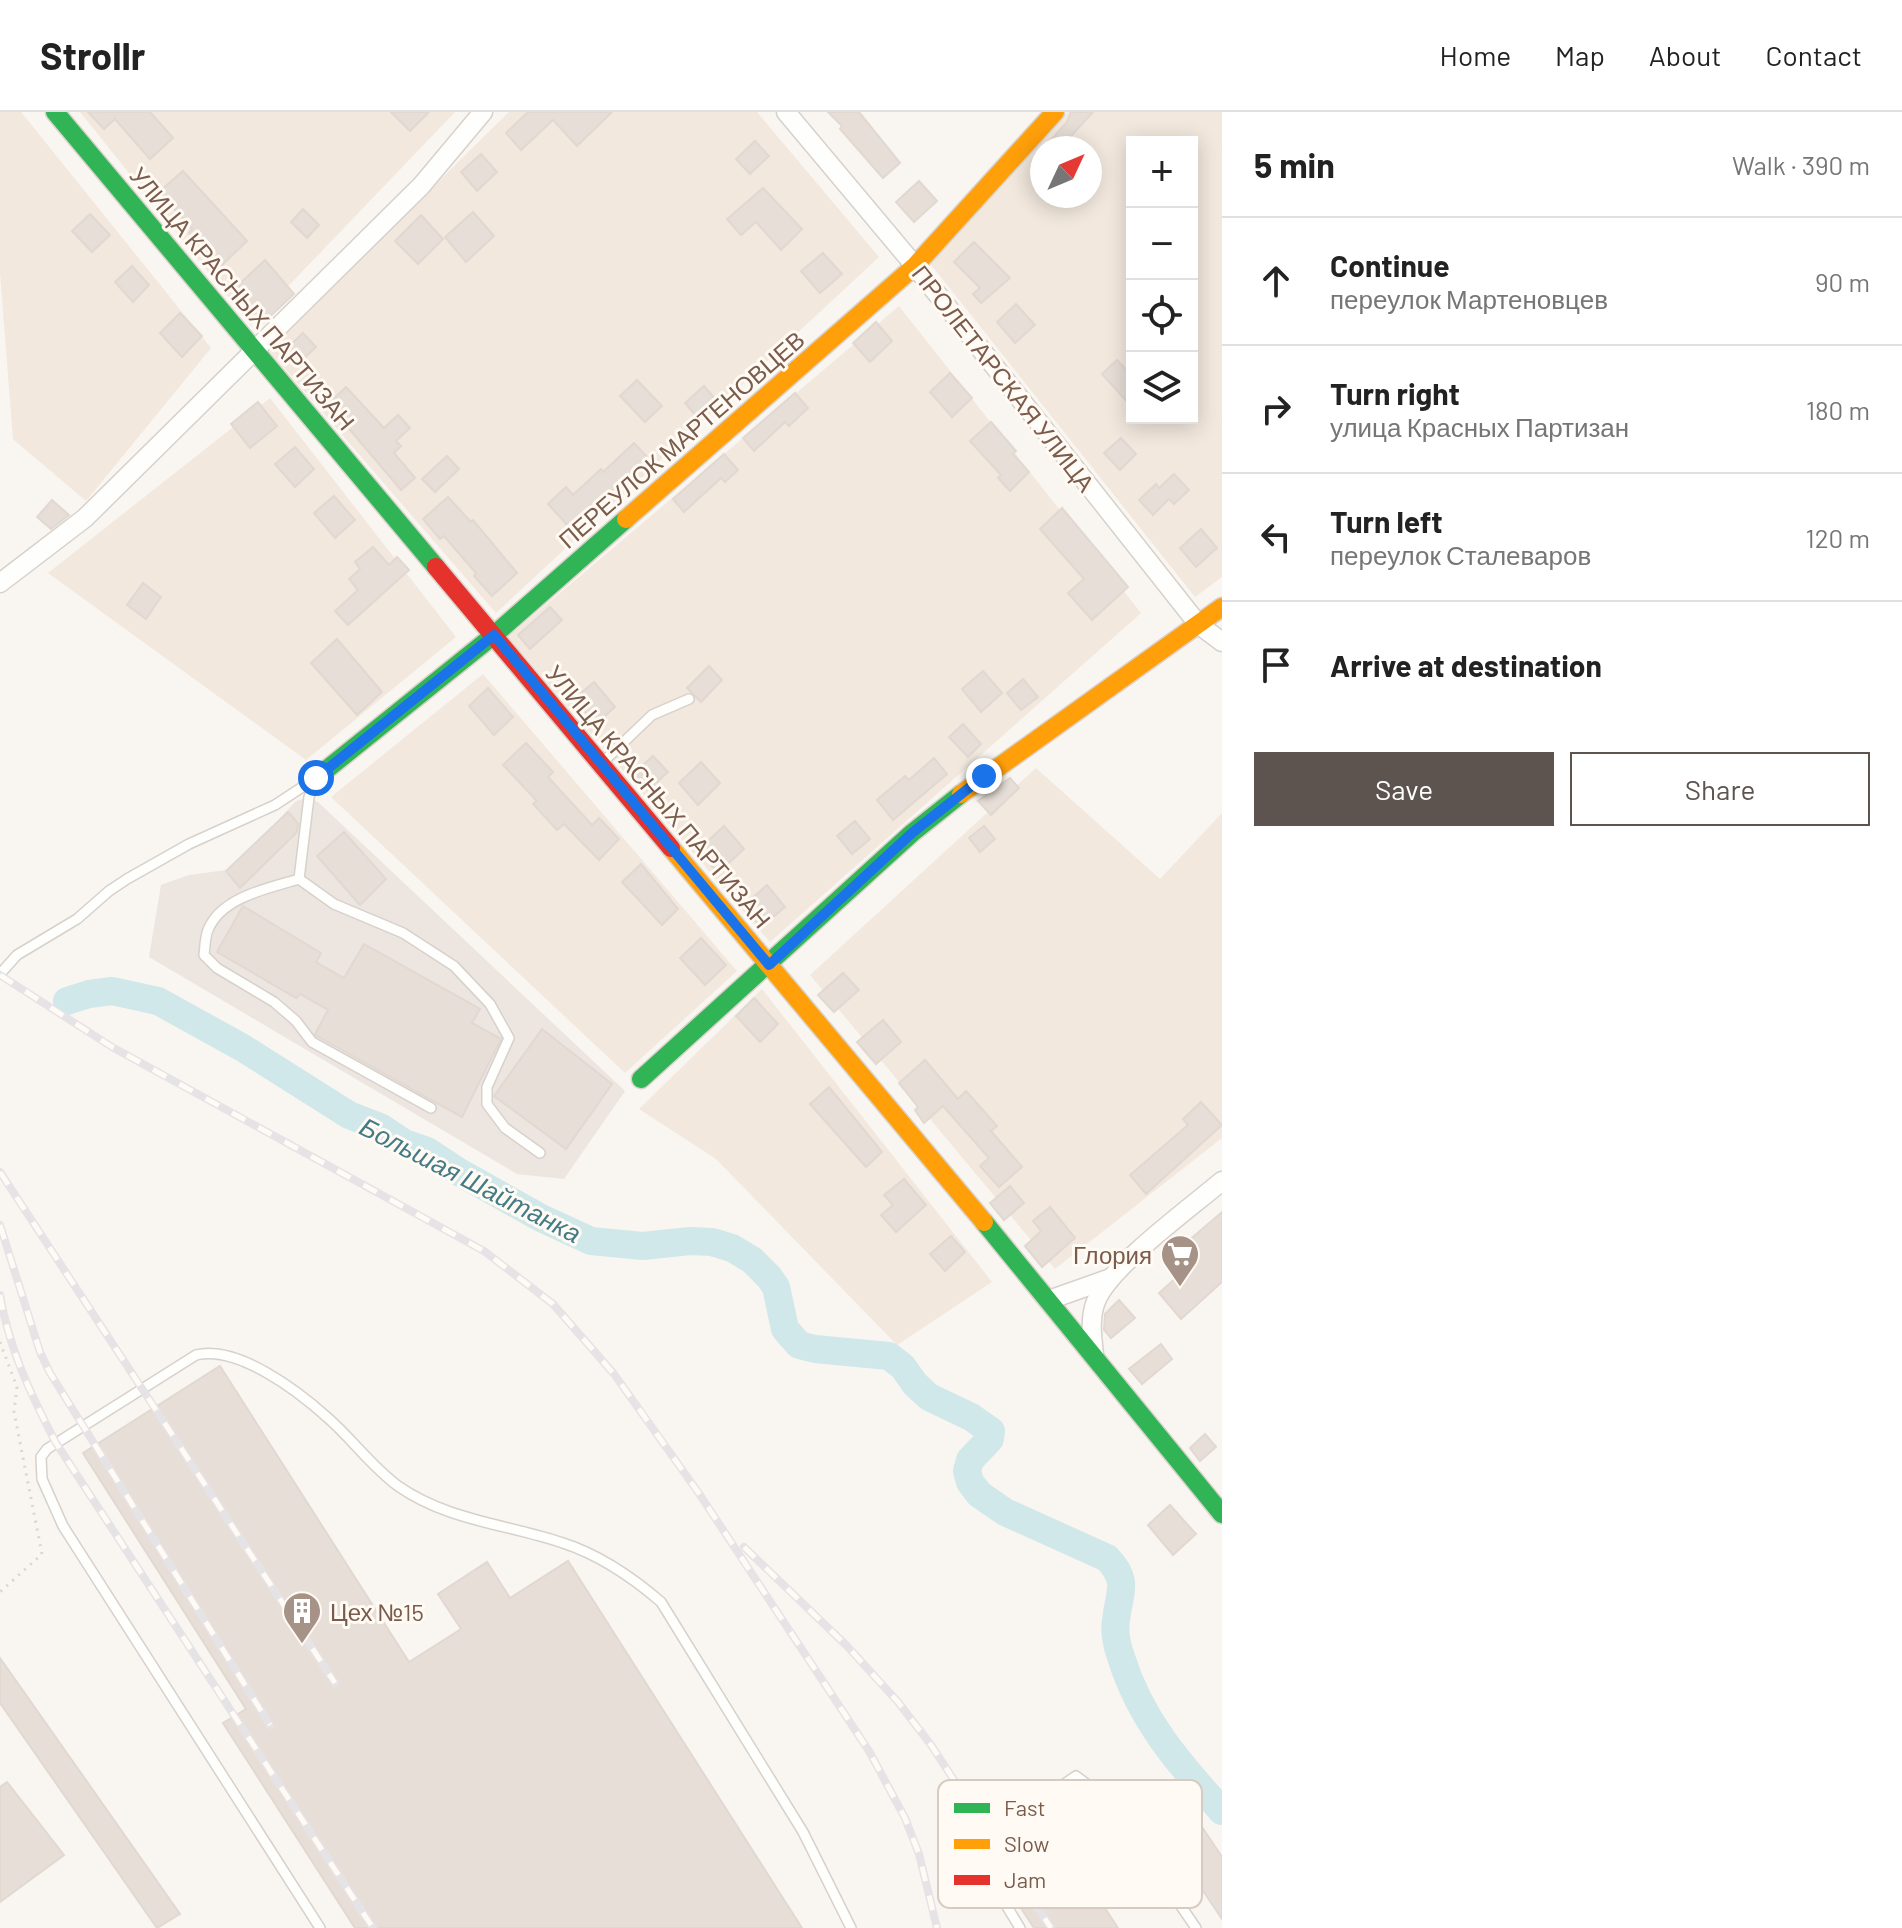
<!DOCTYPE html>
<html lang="en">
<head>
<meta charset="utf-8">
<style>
	:root { --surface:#fff; --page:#f6f6f6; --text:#222; --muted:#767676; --line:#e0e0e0; --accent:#5d544f }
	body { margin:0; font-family:Barlow,sans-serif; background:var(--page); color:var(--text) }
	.controls { position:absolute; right:24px; top:24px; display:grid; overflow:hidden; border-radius:0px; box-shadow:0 4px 20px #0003 }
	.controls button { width:72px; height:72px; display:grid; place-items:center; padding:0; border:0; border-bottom:2px solid var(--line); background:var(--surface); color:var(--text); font:40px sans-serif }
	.compass { position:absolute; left:1030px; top:24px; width:72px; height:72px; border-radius:50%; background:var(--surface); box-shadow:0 4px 20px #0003; rotate:46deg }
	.stop { position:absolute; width:24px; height:24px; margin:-18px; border:6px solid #1a73e8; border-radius:50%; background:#fff }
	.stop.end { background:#1a73e8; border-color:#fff; box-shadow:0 2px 8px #0008 }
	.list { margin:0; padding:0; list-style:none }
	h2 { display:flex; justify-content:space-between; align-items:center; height:104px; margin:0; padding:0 32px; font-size:34px }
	h2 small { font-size:26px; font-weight:400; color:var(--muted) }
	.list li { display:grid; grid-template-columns:52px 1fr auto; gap:24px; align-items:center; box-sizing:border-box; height:128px; padding:0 32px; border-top:2px solid var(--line) }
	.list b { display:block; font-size:30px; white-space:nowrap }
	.list p { margin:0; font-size:26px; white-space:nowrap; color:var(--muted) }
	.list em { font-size:26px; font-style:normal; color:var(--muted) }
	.actions { display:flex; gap:16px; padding:24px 32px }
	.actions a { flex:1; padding:18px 0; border:2px solid var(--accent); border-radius:0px; text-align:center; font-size:28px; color:var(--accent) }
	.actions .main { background:var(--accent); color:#fff }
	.icon { flex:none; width:44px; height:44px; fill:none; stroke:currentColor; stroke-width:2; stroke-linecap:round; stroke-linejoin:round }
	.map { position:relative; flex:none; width:1222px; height:1816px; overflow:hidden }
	header { display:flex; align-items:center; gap:48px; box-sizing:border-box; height:112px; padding:0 40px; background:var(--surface); border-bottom:2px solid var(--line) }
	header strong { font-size:38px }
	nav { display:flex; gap:44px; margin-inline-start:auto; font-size:28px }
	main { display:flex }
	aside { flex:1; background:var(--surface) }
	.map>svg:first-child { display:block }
</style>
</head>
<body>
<header>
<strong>Strollr</strong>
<nav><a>Home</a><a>Map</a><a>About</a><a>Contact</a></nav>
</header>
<main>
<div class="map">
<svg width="1222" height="1816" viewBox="0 0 1222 1816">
	<rect width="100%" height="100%" fill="#f9f5f0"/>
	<g fill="#f2e8de" fill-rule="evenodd">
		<polygon points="0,0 21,0 211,236 86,389 13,327 0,161"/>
		<polygon points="80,0 455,0 251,213"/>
		<polygon points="509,0 757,0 879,145 496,501 268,237"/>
		<path d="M1068 0H1222V465L1195 485 929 150ZM1132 30H1192V306H1132ZM1042 36H1090V84H1042Z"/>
		<polygon points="899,194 1141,501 770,830 508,525"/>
		<polygon points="270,286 456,525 306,648 48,461"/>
		<polygon points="483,562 737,859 625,961 331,685"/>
		<polygon points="1036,656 1160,767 1222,701 1222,1026 1055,1157 810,863"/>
		<polygon points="762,877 992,1170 897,1233 716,1047 639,997"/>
	</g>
	<polygon fill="#ede5e0" points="309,685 319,691 625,979 564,1067 517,1062 149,845 161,773 189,763 234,757 296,689"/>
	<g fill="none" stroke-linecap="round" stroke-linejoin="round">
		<path stroke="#d0e8ea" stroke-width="28" d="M67 889 89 882 112 879 158 889 243 936 349 1003 380 1015 404 1031 427 1039 459 1060 541 1106 591 1129 643 1134 690 1129 712 1130 732 1136 752 1148 769 1165 776 1175 785 1217 799 1233 815 1237 889 1244 903 1255 915 1272 929 1285 971 1305 991 1319 990 1327 970 1348 967 1359 970 1370 979 1382 1005 1400 1107 1446C1130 1470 1119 1480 1116 1508 1114 1520 1117 1534 1121 1545 1140 1607 1179 1652 1222 1699"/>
	</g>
	<g fill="#e6ded7" stroke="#e2d8d2" stroke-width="2">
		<polygon points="88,0 150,0 173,26 150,47 115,7 104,17"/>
		<polygon points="391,0 429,0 410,19"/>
		<polygon points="528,0 612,0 577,34 553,8 521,38 506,21"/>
		<polygon points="828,0 859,0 900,51 883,66 840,17 842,14"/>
		<polygon points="1071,0 1093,0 1061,35 1052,27 1067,10"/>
		<polygon points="755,29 769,44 750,62 736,47"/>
		<polygon points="481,42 497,60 477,79 461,60"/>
		<polygon points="183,59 247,129 220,155 189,121 192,117 159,80"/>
		<polygon points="919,69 937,89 914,110 896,90"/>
		<polygon points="763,76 802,117 781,138 756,110 741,123 727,107"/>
		<polygon points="303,97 319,113 307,126 291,110"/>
		<polygon points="473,100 494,124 466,150 445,125"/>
		<polygon points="90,102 110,123 92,140 72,119"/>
		<polygon points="421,103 443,127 418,152 395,129"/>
		<polygon points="974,130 1010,166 981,191 973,182 980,176 954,150"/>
		<polygon points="823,141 842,162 820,181 801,159"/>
		<polygon points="265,148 294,182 264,210 234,177"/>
		<polygon points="132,154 149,173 133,190 115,170"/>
		<polygon points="1016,192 1035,213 1015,231 997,210"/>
		<polygon points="180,201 202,224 182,245 160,221"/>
		<polygon points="876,210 892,229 870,250 853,231"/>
		<polygon points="303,221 316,235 297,253 284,239"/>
		<polygon points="1117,248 1132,264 1132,295 1102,262"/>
		<polygon points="950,261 972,286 952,305 930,280"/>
		<polygon points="637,268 662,294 645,310 620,284"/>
		<polygon points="704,274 716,288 698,306 685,291"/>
		<polygon points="346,275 384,316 398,303 410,316 396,329 401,334 394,341 415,366 401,378 328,292"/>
		<polygon points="795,281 808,296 789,314 785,310 754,339 743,326"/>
		<polygon points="258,290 277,314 250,336 231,312"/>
		<polygon points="991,310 1016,339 1013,342 1029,360 1010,379 998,366 1001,363 970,329"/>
		<polygon points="1121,326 1136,342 1120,358 1104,341"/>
		<polygon points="634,331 648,346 571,417 548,392 566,375 573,383 601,357 603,360"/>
		<polygon points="295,335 314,357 295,375 275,352"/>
		<polygon points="724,342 738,358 725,370 721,366 684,400 673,387"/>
		<polygon points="447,344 459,357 435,380 422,367"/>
		<polygon points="1174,362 1189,378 1174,392 1169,387 1153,403 1139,388 1156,372 1159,376"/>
		<polygon points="334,384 355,408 335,426 314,401"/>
		<polygon points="448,385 471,410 473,408 517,461 492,484 474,464 476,461 444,424 440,427 423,407"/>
		<polygon points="52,388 69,403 51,417 37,405"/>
		<polygon points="1062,396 1128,475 1092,508 1068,481 1084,467 1040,417"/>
		<polygon points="1201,417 1217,436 1196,455 1180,436"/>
		<polygon points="373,435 389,453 397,445 409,458 348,513 335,499 358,478 349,467 360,457 355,450"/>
		<polygon points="143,471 161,485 146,507 127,493"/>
		<polygon points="550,495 562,508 530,537 518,523"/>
		<polygon points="337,527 382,580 357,603 311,551"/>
		<polygon points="709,554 722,568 701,590 687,576"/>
		<polygon points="983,559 1002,581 981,600 962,577"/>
		<polygon points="1023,567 1038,585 1021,598 1007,581"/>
		<polygon points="594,570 615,595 596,612 574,587"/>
		<polygon points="488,576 513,605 494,623 469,594"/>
		<polygon points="963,612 981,632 968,645 949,625"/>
		<polygon points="526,631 553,660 548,665 592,713 599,706 619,727 599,748 564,712 557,718 533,692 537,689 503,653"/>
		<polygon points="653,644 668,660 648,678 634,661"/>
		<polygon points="934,646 947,662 893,708 877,688 905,664 909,668"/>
		<polygon points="701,650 720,671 698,693 679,671"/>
		<polygon points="1010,666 1019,676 991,703 978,689"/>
		<polygon points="288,700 298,711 297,720 240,776 226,759"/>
		<polygon points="855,709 870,727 852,742 837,724"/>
		<polygon points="724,714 744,737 718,761 698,738"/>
		<polygon points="984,714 995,727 980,740 969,726"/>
		<polygon points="344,720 386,767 360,793 317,744"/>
		<polygon points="641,752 678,797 662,813 622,770"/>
		<polygon points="767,773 785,795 761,815 743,794"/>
		<polygon points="243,794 321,841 316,850 344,866 364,832 480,897 472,911 501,927 462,1005 317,924 315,922 328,898 300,882 296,886 217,840"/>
		<polygon points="701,826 726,853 705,873 680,846"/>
		<polygon points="843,861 859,878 834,900 818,883"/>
		<polygon points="754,886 778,912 760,930 736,904"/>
		<polygon points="883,908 901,930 876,952 857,930"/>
		<polygon points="542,917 612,972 566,1037 494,984"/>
		<polygon points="925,948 958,987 966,979 997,1014 991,1019 1022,1055 999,1075 980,1054 989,1046 943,994 924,1011 915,998 918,995 899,971"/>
		<polygon points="829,975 882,1040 866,1055 810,992"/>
		<polygon points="1201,990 1222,1013 1146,1082 1130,1063 1188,1013 1183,1007"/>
		<polygon points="904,1067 926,1093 896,1120 881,1103 893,1093 884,1083"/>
		<polygon points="1010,1074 1024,1091 1004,1108 990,1091"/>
		<polygon points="1050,1095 1075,1126 1042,1155 1025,1134 1041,1119 1033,1109"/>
		<polygon points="1222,1100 1222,1170 1181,1207 1159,1181 1186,1157 1173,1142"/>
		<polygon points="951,1124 965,1140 945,1159 930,1142"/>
		<polygon points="1119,1188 1135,1206 1111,1226 1104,1218 1105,1202"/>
		<polygon points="1161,1232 1172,1247 1142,1272 1129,1257"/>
		<polygon points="220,1254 409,1550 461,1517 438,1482 487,1450 510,1486 568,1449 802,1816 355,1816 223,1611 246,1597 83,1341"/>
		<polygon points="1205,1322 1216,1335 1200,1349 1190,1336"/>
		<polygon points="1170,1393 1196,1422 1173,1443 1148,1413"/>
		<polygon points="0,1546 180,1802 157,1816 0,1591"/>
		<polygon points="7,1670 64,1743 0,1790 0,1675"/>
		<polygon points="1202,1715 1222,1745 1222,1807 1173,1734"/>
		<polygon points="1063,1732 1118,1816 1034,1816 1004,1770"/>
	</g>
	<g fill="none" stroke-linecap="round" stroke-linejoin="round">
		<g stroke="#d7d1cb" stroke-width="12">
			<g id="lane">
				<polyline points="603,650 652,603 689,587"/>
				<polyline points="315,669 309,685 299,767 334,792 403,821 454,854 490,892 509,926 487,975 487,992 505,1016 540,1041"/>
				<path d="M299 767C269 776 221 785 208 818 205 825 205 835 204 843L217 856 274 890 296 909 312 930 431 996"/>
				<polyline points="0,862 17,843 77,807 109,779 127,767 189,732 275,693 313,668"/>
				<path d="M320 1816 63 1414 42 1367 41 1345 47 1337 196 1243C238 1233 298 1279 328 1306 353 1328 371 1354 398 1374 448 1409 507 1412 563 1431 600 1443 632 1465 661 1490L803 1720 851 1816"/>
				<path d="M1020 1816 983 1755C984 1743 987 1738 996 1730L1054 1679 1076 1664 1108 1688 1196 1816"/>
			</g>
		</g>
		<g stroke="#d7d1cb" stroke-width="21">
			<g id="street">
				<polyline points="786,0 915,154 1198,512 1222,530"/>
				<polyline points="0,471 85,406 421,74 483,0"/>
				<polyline points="1049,1188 1108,1167"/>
				<path d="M1094 1242C1092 1224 1089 1204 1097 1187 1112 1153 1190 1096 1222 1069"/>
			</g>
		</g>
		<g stroke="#d9d2cb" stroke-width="21">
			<g id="fast">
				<polyline points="55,0 436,455"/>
				<polyline points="316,666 494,523 626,407"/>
				<polyline points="641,967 912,721 961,682"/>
				<polyline points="984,1110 1222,1402"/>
			</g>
		</g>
		<g stroke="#d9d2cb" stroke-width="21">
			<g id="slow">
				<polyline points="626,407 915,154 1055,0"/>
				<polyline points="961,682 1222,495"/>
				<polyline points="671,736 984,1110"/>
			</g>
		</g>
		<g stroke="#d9d2cb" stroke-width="21">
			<polyline id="jam" points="436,455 671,736"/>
		</g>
		<polyline stroke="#dcd5d0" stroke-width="3" stroke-dasharray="2 6" stroke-linecap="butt" points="0,1230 17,1275 14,1300 42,1442 0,1480"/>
		<use href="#lane" stroke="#fefefd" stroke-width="9"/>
		<use href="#street" stroke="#fefefd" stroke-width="18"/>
		<use href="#fast" stroke="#30b455" stroke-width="18"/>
		<use href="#slow" stroke="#ff9f0a" stroke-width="18"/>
		<use href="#jam" stroke="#e5322d" stroke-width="18"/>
		<g stroke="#e6e3e7" stroke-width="8">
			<g id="rail">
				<polyline points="0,863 112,935 484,1139 553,1192 614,1262 698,1380 869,1639 905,1706 919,1742 937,1816"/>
				<polyline points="0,1060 335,1571"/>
				<polyline points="0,1113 40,1240 50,1261 270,1613"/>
				<path d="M0 1183C9 1237 31 1283 56 1331L373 1816"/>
				<polyline points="744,1435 847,1534 898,1590 931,1633 1051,1816"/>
			</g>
		</g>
		<use href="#rail" stroke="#fffaf3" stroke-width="5" stroke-dasharray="15" stroke-linecap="butt"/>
	</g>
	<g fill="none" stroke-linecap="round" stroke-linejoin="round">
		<polyline stroke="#1a73e8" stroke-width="10" points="316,666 494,523 769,853 912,721 984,664"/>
	</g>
	<defs>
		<g id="supermarket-pin" transform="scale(2)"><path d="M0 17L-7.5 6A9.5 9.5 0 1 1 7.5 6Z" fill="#a69286" stroke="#fffaf3"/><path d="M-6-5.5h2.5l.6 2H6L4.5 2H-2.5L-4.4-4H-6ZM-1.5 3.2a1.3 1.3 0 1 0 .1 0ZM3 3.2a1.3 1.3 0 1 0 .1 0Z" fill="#fff"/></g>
		<g id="building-pin" transform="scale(2)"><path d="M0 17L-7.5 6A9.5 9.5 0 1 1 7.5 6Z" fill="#a69286" stroke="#fffaf3"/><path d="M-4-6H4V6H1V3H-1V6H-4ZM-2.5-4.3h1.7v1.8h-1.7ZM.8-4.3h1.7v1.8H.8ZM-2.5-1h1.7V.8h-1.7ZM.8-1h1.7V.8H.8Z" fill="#fff"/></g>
	</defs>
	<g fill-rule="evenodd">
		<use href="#supermarket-pin" x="1180" y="1142"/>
		<use href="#building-pin" x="302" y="1499"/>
	</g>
	<g text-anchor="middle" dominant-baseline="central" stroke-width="6" stroke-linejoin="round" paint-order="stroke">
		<g font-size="24" fill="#7a5c4d" stroke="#fffaf3">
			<text transform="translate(243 186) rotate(50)">УЛИЦА КРАСНЫХ ПАРТИЗАН</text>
			<text transform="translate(1004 266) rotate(52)">ПРОЛЕТАРСКАЯ УЛИЦА</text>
			<text transform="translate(681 327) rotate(-41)">ПЕРЕУЛОК МАРТЕНОВЦЕВ</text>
			<text transform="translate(659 684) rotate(50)">УЛИЦА КРАСНЫХ ПАРТИЗАН</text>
		</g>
		<g font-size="24" fill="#7a5c4d" stroke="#fffaf3" text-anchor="end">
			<text x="1152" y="1142">Глория</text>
			<text x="330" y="1499" text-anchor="start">Цех №15</text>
		</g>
		<g font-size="26" font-style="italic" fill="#437c86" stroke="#fffaf3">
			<text transform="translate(471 1067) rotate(27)">Большая Шайтанка</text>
		</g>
	</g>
	<rect x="938" y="1668" width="264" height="128" rx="12" fill="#fffaf3" stroke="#d7cbc1" stroke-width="2"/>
	<rect x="954" y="1691" width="36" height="10" fill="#30b455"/>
	<rect x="954" y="1727" width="36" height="10" fill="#ff9f0a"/>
	<rect x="954" y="1763" width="36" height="10" fill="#e5322d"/>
	<g font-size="22" fill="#7a5c4d">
		<text x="1004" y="1704">Fast</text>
		<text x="1004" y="1740">Slow</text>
		<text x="1004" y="1776">Jam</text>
	</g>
</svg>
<div class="controls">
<button>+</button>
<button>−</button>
<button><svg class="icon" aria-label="locate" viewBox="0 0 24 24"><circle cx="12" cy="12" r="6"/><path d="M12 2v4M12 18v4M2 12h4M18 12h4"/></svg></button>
<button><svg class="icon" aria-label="layers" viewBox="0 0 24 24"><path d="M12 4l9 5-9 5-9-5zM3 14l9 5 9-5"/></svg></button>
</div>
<svg class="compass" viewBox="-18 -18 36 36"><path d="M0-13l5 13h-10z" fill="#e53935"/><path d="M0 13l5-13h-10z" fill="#767676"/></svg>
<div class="stop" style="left:316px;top:666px"></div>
<div class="stop end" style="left:984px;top:664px"></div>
</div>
<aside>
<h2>5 min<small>Walk · 390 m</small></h2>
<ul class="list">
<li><svg class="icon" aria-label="ahead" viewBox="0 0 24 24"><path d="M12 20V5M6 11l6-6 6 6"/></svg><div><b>Continue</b><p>переулок Мартеновцев</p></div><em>90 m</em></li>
<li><svg class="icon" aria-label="right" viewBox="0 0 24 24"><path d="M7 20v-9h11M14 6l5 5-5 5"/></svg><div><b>Turn right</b><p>улица Красных Партизан</p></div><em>180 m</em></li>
<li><svg class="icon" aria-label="left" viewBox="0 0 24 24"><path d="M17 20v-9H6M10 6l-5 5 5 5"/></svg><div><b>Turn left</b><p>переулок Сталеваров</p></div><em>120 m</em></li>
<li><svg class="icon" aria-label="arrive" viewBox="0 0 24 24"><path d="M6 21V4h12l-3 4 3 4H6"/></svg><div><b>Arrive at destination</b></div></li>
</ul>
<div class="actions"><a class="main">Save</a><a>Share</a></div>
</aside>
</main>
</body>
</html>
